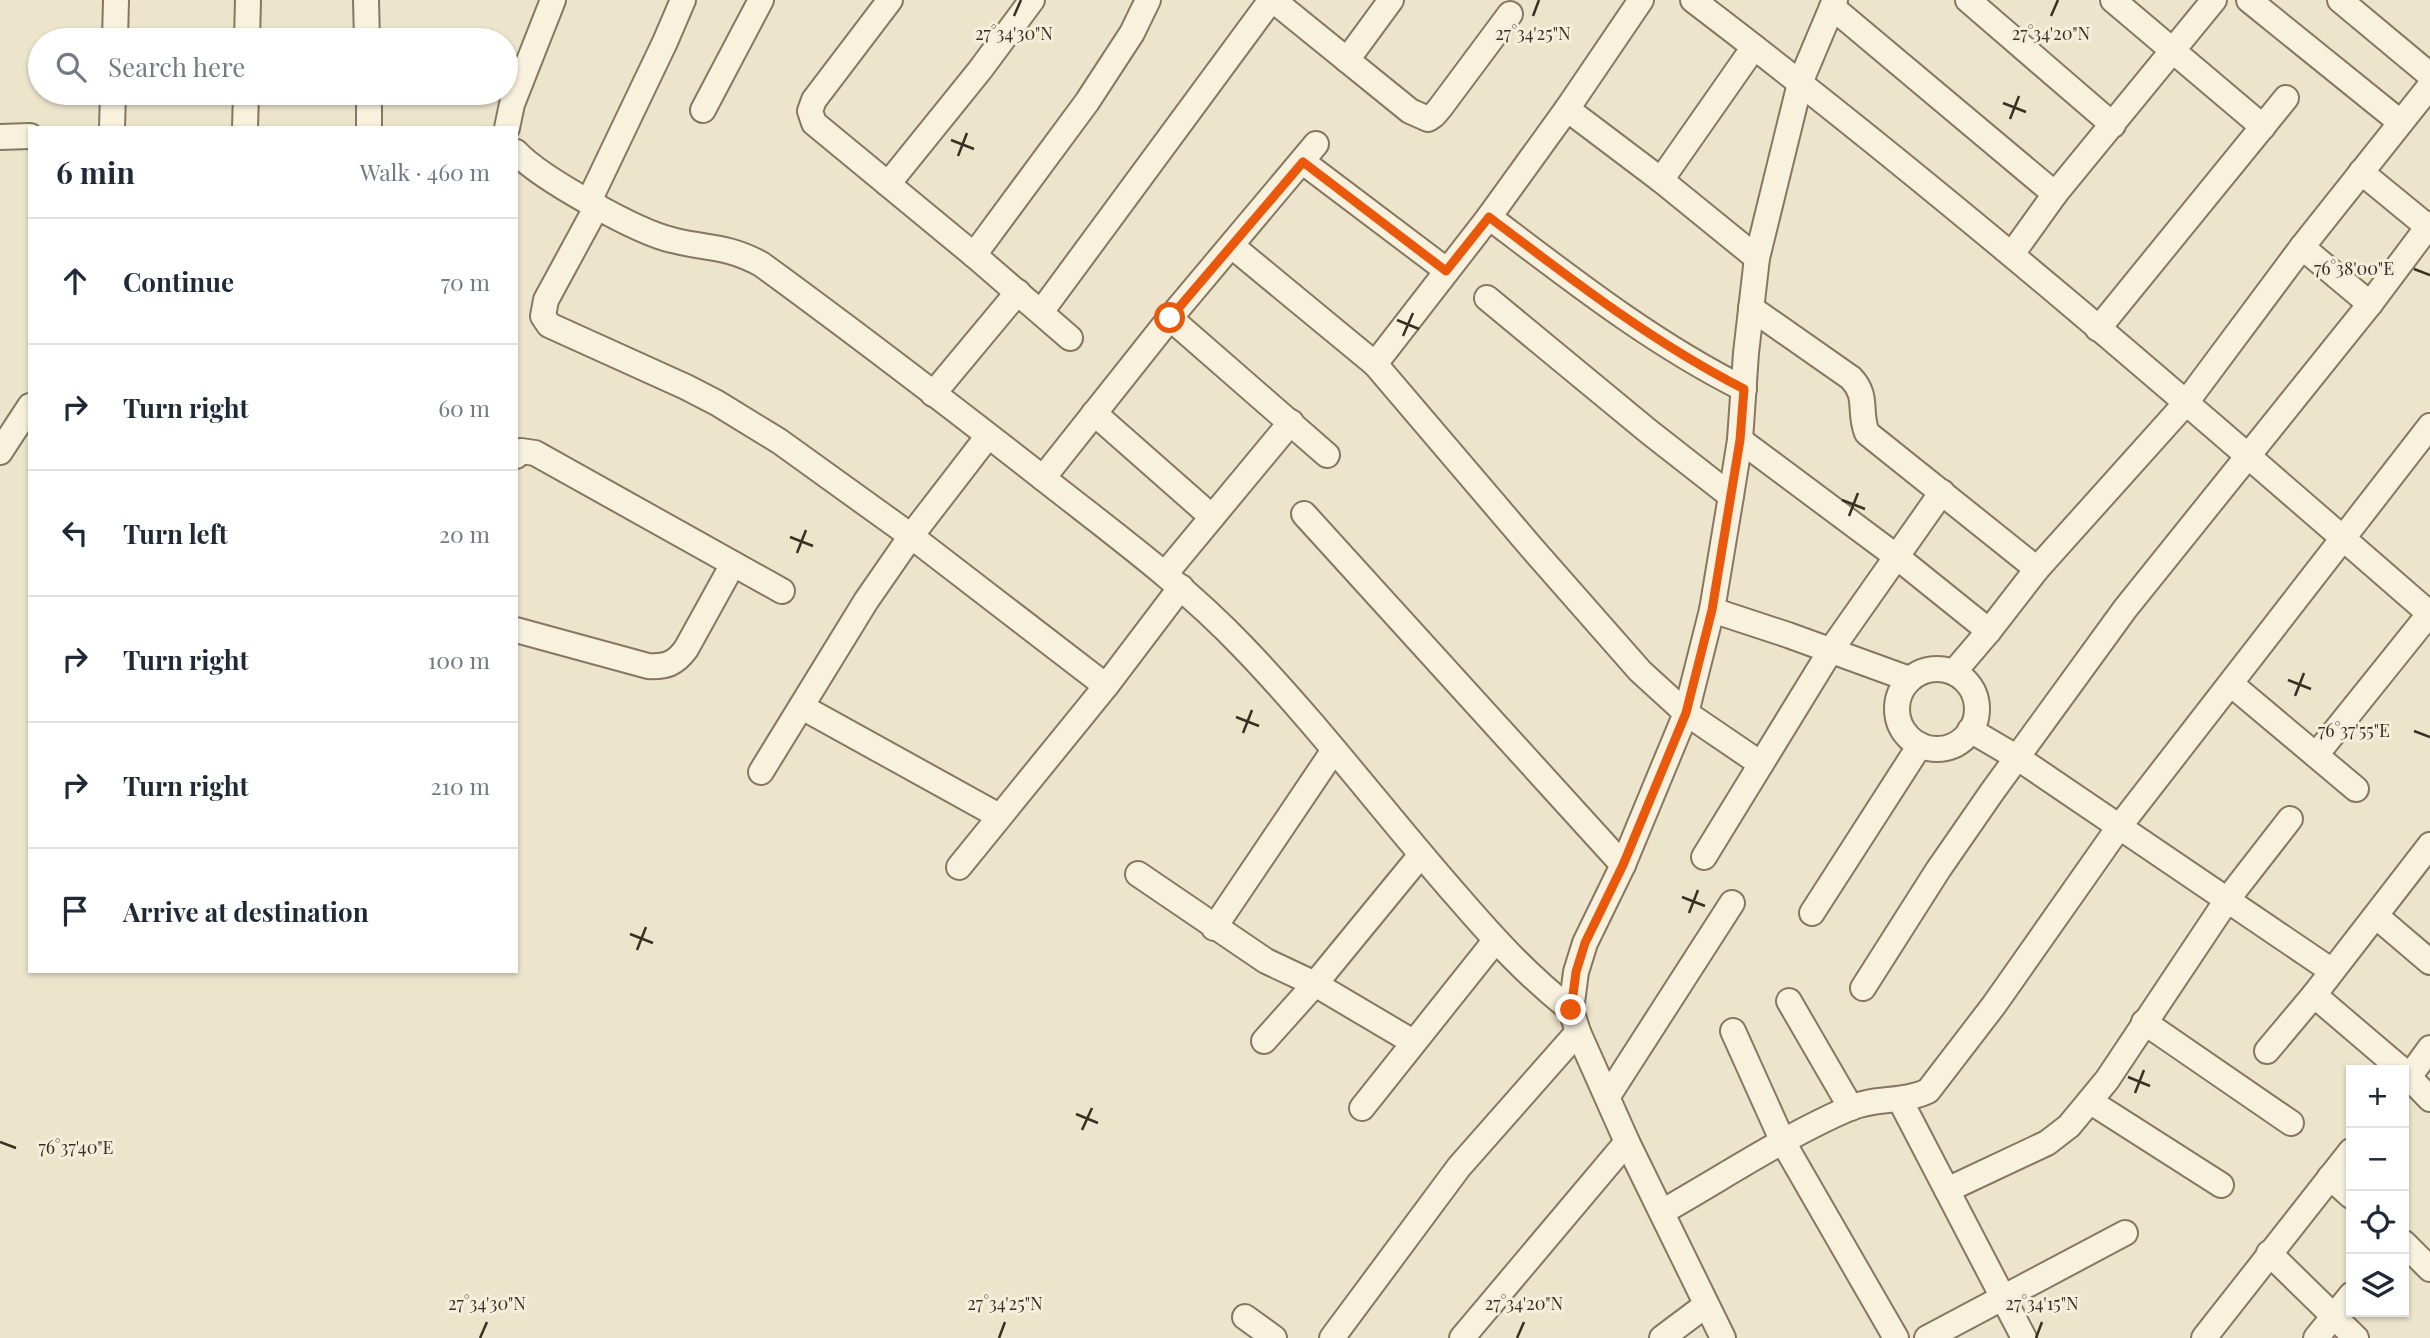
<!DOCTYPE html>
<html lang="en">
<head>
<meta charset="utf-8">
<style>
	:root { --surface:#fff; --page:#f2f2f3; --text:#1f2937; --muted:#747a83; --line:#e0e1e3 }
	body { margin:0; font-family:"Playfair Display",serif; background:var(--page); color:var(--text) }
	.controls { position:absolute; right:21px; bottom:21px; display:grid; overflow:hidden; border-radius:0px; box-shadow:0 2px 5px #0004 }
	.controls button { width:63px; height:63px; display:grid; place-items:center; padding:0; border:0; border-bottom:2px solid var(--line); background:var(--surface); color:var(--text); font:35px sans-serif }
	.stop { position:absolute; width:21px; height:21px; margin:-16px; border:5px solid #ea580c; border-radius:50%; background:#fff }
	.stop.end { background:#ea580c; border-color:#fff; box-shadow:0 2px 7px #0008 }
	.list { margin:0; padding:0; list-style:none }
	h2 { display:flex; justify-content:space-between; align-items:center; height:91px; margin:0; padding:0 28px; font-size:30px }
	h2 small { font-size:23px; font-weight:400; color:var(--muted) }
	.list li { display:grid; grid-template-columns:46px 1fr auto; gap:21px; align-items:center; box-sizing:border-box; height:126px; padding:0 28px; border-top:2px solid var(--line) }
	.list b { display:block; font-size:26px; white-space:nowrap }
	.list em { font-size:23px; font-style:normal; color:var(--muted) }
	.icon { flex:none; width:38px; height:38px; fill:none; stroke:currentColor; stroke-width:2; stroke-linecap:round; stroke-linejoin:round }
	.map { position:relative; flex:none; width:2430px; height:1338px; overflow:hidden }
	.search { position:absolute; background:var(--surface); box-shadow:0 2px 5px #0004; left:28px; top:28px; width:490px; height:77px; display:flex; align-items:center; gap:18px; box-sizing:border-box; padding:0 24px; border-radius:38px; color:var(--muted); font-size:26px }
	.panel { position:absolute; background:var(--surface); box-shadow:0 2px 5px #0004; left:28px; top:126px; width:490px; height:847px; border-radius:0px }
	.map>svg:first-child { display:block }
</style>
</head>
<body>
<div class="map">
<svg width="2430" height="1338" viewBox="0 0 2430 1338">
	<rect width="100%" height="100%" fill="#ece4cb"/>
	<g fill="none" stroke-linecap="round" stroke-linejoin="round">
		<g stroke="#877760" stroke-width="28">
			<g id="street">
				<polyline points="366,0 367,40"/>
				<polyline points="890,0 814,100 810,111 814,123 974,255 1070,338"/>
				<polyline points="1273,0 1410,111 1428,119 1434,115 1440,108 1510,14"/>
				<path d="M1693 0C1948 194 2189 404 2430 614"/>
				<polyline points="1968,0 2113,125"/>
				<polyline points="2113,0 2263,127"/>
				<polyline points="2249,0 2400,122"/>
				<polyline points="2340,0 2430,75"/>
				<polyline points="1832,7 2055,194"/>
				<polyline points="115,40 116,0"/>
				<polyline points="247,40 248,0"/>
				<polyline points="1347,60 1391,0"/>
				<polyline points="369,93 369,128"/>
				<polyline points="1567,109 1661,180 1757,258"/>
				<polyline points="703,110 761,0"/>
				<polyline points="112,128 113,93"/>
				<polyline points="245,128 246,93"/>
				<polyline points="507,128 512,104 553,0"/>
				<polyline points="0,137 30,136"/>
				<path d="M516 152C540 178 637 232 672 240 707 249 726 245 761 264 861 337 960 413 1057 489 1121 539 1187 588 1243 647 1319 726 1385 814 1457 896 1495 940 1525 973 1571 1010"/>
				<polyline points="1303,162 1446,270"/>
				<polyline points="2361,172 2428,227"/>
				<polyline points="1661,180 1754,47"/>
				<polyline points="888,184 980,70 1032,0"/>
				<polyline points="589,201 665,42 683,0"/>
				<polyline points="597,206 546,300 543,316 549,325 686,387 717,403 779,441 911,536 1106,686"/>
				<path d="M1489 217C1571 279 1652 343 1744 389"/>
				<polyline points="1232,246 1375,364 1531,547 1640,671 1686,713 1761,764"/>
				<polyline points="2302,247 2370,304"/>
				<polyline points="2012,254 2055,194 2214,0"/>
				<polyline points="974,255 1087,102 1132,33 1148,0"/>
				<polyline points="1487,298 1648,431 1731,496"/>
				<path d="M1751 308 1851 378C1869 397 1858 411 1867 433L2037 569"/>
				<polyline points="1041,312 1271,0"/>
				<polyline points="1170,318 1327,455"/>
				<polyline points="2098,329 2286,98"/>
				<polyline points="1375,364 1489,217 1567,109 1641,0"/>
				<polyline points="933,394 1018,292"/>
				<polyline points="1094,413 1212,517"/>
				<polyline points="1740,440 1897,557 1989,631"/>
				<polyline points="0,452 30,406"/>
				<polyline points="516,456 521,451 535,453 782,591"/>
				<polyline points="1043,478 1170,318 1316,144"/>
				<polyline points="1304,514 1623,865"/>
				<polyline points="1165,574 1291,422"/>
				<polyline points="1712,610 1788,635 1909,679"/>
				<path d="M516 630 648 666C666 667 675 664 686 649L733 564"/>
				<circle cx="1937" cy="709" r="40"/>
				<polyline points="1954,672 1989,631 2037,569 2185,404 2302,247 2430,86"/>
				<polyline points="2231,684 2356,789"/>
				<polyline points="802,707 999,816"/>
				<polyline points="1970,730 2018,758 2332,971"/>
				<polyline points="2316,755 2430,613"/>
				<polyline points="761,772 866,601 911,536 988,436"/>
				<polyline points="1704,857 1831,650 1942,492"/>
				<polyline points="959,867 1106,686 1181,587"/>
				<polyline points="1138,874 1266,961 1315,984 1413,1042"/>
				<polyline points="1812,913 1920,745"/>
				<polyline points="2376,916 2430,962"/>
				<polyline points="1214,928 1334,750"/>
				<polyline points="1863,988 1938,870 1992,792 2125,609 2370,304 2430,224"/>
				<polyline points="2314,995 2402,1070"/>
				<polyline points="1789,1001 1851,1108"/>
				<polyline points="2144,1022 2291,1123"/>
				<polyline points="1733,1031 1783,1142 1896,1338"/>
				<polyline points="1264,1041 1315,984 1420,856"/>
				<polyline points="2267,1051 2314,995 2430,845"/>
				<polyline points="2404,1072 2430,1099"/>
				<polyline points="2404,1084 2430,1048"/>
				<polyline points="1608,1096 1732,903"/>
				<polyline points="1900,1100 2024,1338"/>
				<polyline points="2091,1102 2221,1185"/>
				<polyline points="1362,1108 1495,941"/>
				<polyline points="2330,1177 2351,1196"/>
				<polyline points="1947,1190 2047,1143 2069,1126 2107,1080 2227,900 2290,819"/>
				<path d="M1662 1212C1724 1177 1785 1136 1850 1108 1875 1097 1903 1103 1928 1091L1994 1005 2119 827 2430 426"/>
				<polyline points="2404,1243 2430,1269"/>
				<polyline points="2269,1253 2356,1338"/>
				<polyline points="1245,1317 1274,1338"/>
				<polyline points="1332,1338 1459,1167 1578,1032"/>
				<polyline points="1462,1338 1627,1142"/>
				<polyline points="1662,1338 1706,1305"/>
				<polyline points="1723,1338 1627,1142 1578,1032 1571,1010 1576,972 1585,943 1623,865 1686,713 1712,610 1731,496 1740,440 1746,353 1757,258 1800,83 1835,0"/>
				<polyline points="1927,1338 2125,1233"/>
				<polyline points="2204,1338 2351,1151"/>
				<polyline points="2316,1338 2351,1295"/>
			</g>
		</g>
		<use href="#street" stroke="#f7f1de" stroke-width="24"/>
	</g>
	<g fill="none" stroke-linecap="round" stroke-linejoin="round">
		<path stroke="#ea580c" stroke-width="9" d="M1170 318 1303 162 1446 271 1489 217C1571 279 1652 342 1744 389L1740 440 1712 610 1686 713 1623 865 1585 943 1576 972 1571 1010"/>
	</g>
	<path fill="none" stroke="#392f22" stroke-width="2.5" d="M1014 16 1021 0M1533 16 1539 0M2051 16 2058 0M2003 103 2026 112M2010 119 2019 96M951 140 974 149M958 156 967 133M2414 269 2430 275M1397 320 1419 329M1403 336 1413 313M1842 500 1865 509M1849 516 1858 493M790 537 813 546M797 553 806 530M2288 680 2311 689M2295 696 2304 673M1236 717 1259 726M2414 731 2430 737M1243 733 1252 710M1682 897 1705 906M1689 913 1698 890M630 934 653 943M637 950 646 927M2128 1077 2150 1086M2135 1093 2144 1070M1076 1114 1098 1123M1082 1130 1092 1108M0 1142 16 1148M480 1338 487 1322M999 1338 1005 1322M1517 1338 1524 1322M2036 1338 2042 1322"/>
	<g font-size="18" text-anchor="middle" fill="#392f22" stroke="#f4eeda" stroke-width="6" stroke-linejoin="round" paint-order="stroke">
		<text x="1014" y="40">27°34'30"N</text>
		<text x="1533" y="40">27°34'25"N</text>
		<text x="2051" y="40">27°34'20"N</text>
		<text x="2354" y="275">76°38'00"E</text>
		<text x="2354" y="737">76°37'55"E</text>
		<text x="76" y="1154">76°37'40"E</text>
		<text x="487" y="1310">27°34'30"N</text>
		<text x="1005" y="1310">27°34'25"N</text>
		<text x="1524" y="1310">27°34'20"N</text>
		<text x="2042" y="1310">27°34'15"N</text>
	</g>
</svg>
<div class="controls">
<button>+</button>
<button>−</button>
<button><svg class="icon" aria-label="locate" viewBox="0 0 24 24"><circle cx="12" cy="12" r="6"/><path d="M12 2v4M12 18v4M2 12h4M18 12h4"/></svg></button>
<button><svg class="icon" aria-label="layers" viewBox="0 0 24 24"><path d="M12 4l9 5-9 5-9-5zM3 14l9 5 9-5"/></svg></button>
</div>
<div class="stop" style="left:1170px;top:318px"></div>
<div class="stop end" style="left:1571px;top:1010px"></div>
<div class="search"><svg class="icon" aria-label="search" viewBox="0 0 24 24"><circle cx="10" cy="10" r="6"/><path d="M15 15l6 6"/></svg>Search here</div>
<section class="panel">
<h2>6 min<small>Walk · 460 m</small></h2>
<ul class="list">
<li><svg class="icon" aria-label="ahead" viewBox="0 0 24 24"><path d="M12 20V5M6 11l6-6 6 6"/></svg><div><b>Continue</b></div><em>70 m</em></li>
<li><svg class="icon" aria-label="right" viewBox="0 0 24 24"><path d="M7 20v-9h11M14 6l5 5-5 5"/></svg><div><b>Turn right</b></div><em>60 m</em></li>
<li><svg class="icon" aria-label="left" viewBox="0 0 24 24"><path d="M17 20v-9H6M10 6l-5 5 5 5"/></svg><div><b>Turn left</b></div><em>20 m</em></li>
<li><svg class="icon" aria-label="right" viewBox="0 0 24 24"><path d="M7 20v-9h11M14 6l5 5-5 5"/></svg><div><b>Turn right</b></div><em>100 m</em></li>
<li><svg class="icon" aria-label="right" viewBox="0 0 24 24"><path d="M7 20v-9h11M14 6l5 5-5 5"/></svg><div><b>Turn right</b></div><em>210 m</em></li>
<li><svg class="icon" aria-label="arrive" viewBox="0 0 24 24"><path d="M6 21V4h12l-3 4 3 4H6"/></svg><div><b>Arrive at destination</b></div></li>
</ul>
</section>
</div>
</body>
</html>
